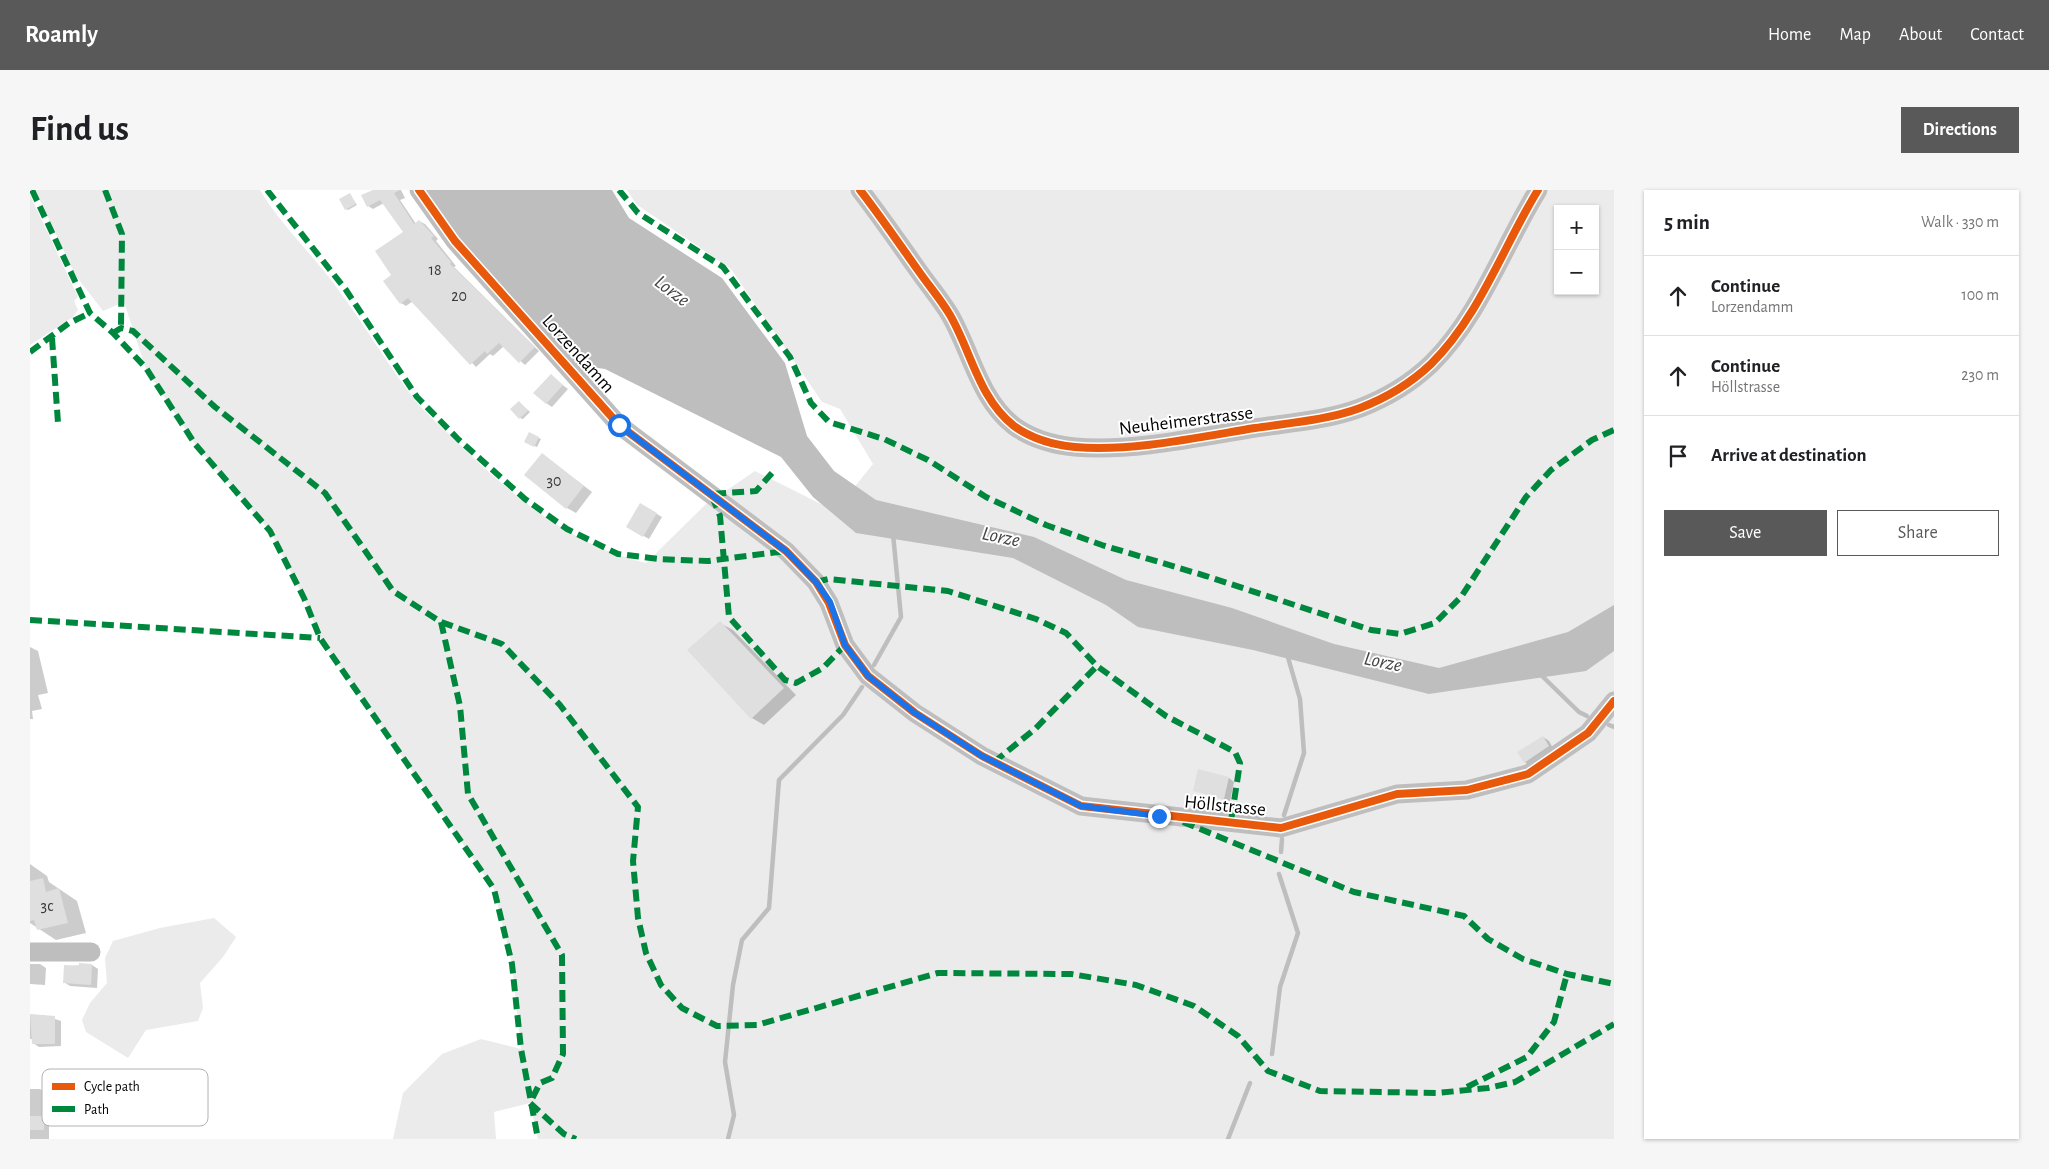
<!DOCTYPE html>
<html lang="en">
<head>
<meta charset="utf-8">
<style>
	:root { --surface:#fff; --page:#f6f6f6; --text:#202124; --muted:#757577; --line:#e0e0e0; --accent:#595959 }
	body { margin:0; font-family:"Alegreya Sans",sans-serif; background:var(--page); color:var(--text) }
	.controls { position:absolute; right:15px; top:15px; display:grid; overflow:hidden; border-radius:0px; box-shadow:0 1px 4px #0004 }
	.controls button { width:45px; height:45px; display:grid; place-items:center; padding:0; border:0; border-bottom:1px solid var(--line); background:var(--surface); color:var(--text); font:25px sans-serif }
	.stop { position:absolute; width:15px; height:15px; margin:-11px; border:4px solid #1a73e8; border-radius:50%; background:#fff }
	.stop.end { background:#1a73e8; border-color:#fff; box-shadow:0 1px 5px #0008 }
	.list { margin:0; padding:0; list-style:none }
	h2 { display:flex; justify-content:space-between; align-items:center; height:65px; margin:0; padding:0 20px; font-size:21px }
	h2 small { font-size:16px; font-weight:400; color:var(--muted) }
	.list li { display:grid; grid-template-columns:32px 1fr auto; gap:15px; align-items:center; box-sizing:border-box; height:80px; padding:0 20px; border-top:1px solid var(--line) }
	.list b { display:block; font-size:19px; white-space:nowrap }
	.list p { margin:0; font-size:16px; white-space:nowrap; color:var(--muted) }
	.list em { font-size:16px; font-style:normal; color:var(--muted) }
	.actions { display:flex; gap:10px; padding:15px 20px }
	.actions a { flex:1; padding:11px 0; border:1px solid var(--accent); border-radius:0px; text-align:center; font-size:18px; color:var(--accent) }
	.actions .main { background:var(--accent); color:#fff }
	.icon { flex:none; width:28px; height:28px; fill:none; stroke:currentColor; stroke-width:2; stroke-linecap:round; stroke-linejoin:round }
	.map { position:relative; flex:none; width:1584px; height:949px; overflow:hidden; border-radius:0px }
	header { display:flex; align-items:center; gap:30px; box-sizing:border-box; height:70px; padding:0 25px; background:var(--accent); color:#fff }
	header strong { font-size:24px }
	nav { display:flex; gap:28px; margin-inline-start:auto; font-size:18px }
	.intro { display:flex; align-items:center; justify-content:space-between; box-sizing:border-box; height:120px; padding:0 30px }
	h1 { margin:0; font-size:35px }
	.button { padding:12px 22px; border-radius:0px; background:var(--accent); color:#fff; font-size:18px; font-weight:700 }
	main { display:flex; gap:30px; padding:0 30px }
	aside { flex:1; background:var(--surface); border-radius:0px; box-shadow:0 1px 4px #0004 }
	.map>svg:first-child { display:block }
</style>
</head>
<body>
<header>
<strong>Roamly</strong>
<nav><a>Home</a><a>Map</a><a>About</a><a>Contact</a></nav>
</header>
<div class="intro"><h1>Find us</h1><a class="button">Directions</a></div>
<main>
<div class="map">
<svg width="1584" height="949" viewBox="0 0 1584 949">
	<rect width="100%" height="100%" fill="#fff"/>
	<g fill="#ebebeb" fill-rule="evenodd">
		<path d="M5 0H230C251 35 283 65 307 98 334 134 357 174 385 210 396 224 412 237 425 250 480 304 539 355 616 373L675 315 725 281 805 321 843 274 810 219 792 212 701 79 606 14 597 0H1584V949H508L500 913 464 922 466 949H363L373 903 412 864 451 849 491 859 482 774 464 699 290 448 274 408 240 341 165 254 116 179 94 112 73 121 46 86ZM1528 19H1565V101H1528Z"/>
		<polygon points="0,5 48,107 44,111 48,120 43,127 0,155"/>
		<polygon points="184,728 206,747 193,767 170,793 173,818 168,831 116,840 98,868 56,842 52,830 60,813 77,793 75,768 83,751 130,738"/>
	</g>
	<polygon fill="#bebebe" points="399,0 582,0 599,28 692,88 755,173 777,246 804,281 846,310 1004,347 1096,390 1202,418 1304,454 1409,478 1538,442 1584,415 1584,461 1556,481 1399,504 1223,460 1108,437 1076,415 983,368 826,343 783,307 751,267 575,179 547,175 428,44"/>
	<g fill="#0003">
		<polygon points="345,0 371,0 375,8 370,10 386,34 389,31 395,34 408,49 406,51 426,76 424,77 509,161 495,175 474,156 463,166 460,164 446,177 383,111 376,116 371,113 363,85 375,43 354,13 343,19 338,16"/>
		<polygon points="320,5 327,15 318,20 316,19"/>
		<polygon points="521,186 538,199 522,217 516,213"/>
		<polygon points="489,212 500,222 493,229 490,228"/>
		<polygon points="500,244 511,249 507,257 496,252"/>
		<polygon points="512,264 562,302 546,323 537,318"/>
		<polygon points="611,315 632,327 619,349 598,337"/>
		<polygon points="690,433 703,440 766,505 734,535 722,528"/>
		<polygon points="0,457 8,461 18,503 8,505 12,519 2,521 3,529 0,529"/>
		<polygon points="1513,547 1519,551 1524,560 1500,576 1495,572"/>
		<polygon points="1199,588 1204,592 1200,611 1164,600"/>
		<polygon points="0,674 17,686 19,692 47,711 56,743 26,750 0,733"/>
		<polygon points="0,774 10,774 16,778 15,795 0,794"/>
		<polygon points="62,775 68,779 67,798 40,796 34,792 35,776"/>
		<polygon points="0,825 13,825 31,831 31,856 9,857 3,853 3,849 0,849"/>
		<polygon points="0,899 10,899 16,903 16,929 19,931 19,949 0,949"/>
	</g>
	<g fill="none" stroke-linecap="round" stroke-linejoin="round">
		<g stroke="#bebebe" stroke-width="4.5">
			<polyline points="844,475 871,427 863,344"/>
			<polyline points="1510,484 1549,522 1557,526"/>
			<polyline points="1579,535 1584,537"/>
			<polyline points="1254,625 1274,563 1270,509 1257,464"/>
			<polyline points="1251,662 1252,649"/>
			<polyline points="1242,864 1250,797 1268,743 1249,684"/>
			<polyline points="698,949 704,925 695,872 703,795 712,750 739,718 749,590 813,525 832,497"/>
			<polyline points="1198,949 1220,893"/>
		</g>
	</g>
	<g fill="#dfdfdf">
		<polygon points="343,0 370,0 364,3 384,34 389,30 404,46 401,48 421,72 420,74 505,157 489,173 469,153 457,164 455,161 440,175 378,108 370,114 353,91 361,85 345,61 373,42 350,10 337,17 331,5"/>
		<polygon points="320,3 326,14 315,20 309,9"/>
		<polygon points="521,184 533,195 516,214 503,203"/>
		<polygon points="489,211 498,221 489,229 480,219"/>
		<polygon points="499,242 509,247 504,257 494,252"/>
		<polygon points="512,263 554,296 536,319 494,285"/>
		<polygon points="610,313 627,323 613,347 596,337"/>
		<polygon points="690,431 754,498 721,529 657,460"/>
		<polygon points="1513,546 1519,556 1494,573 1487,562"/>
		<polygon points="1168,579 1199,587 1194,609 1163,601"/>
		<polygon points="13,688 16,702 29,698 38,733 7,740 4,730 0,731 0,691"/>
		<polygon points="49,773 62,774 61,795 33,793 34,775 49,776"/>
		<polygon points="0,824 25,826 25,854 2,854"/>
		<rect x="0" y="926" width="14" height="14"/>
	</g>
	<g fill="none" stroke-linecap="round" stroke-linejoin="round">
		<g stroke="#bebebe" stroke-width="19">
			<polyline points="389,0 425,51 589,235 756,361 786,392 799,413 815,455 838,486 885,523 952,566 1051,616 1251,638 1367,604 1437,600 1498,584 1558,543 1584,511"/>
			<path d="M830 0C851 27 870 55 890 83 900 97 911 110 920 125 941 161 949 209 984 236 1002 249 1024 255 1045 257 1101 262 1170 247 1225 238 1259 233 1298 230 1330 218 1356 208 1381 193 1401 174 1449 127 1473 57 1508 0"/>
			<polyline points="0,762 61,762"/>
		</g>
		<g stroke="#00873e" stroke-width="6" stroke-dasharray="12 6" stroke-linecap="butt">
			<polyline points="2,0 60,123 83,143 116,178 165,254 240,341 274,408 290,448 464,699 482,774 491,859 508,949"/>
			<polyline points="75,0 92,44 91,138"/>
			<polyline points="237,0 316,100 387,207 429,250 495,309 537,339 588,364 629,369 678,371 756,361"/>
			<polyline points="589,0 608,23 693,77 760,167 781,213 799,232 854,249 898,270 956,307 1016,335 1072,355 1176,386 1341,440 1370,444 1405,433 1431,407 1496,307 1521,280 1562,250 1584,240"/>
			<polyline points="83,143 91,138 103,141 185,217 295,303 363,401 411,432 472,454 530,515 608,617 603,671 608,728 616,763 631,795 652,818 687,836 727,835 908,783 1041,784 1106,795 1164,816 1208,846 1238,881 1290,901 1407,903 1458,898 1485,892 1584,834"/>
			<polyline points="22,148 28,233"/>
			<polyline points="0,162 39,133 60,123"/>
			<polyline points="742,283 726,301 681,304 690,326 699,427 755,490 766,493 793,478 815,455"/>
			<polyline points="786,392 798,389 918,401 1006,429 1036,443 1067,476 1136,526 1205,562 1210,573 1201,631"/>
			<polyline points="0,430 290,448"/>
			<polyline points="411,432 430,516 438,604 532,765 533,864 522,888 510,893 500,913 534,944 546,949"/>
			<polyline points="964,572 1005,539 1067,476"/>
			<polyline points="1153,632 1324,702 1434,726 1458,749 1493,769 1537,784 1584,794"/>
			<polyline points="1437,897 1497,867 1524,832 1537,784"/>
		</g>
		<g stroke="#fff" stroke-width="11">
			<g id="cycleway">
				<polyline points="389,0 425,51 589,235 756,361 786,392 799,413 815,455 838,486 885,523 952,566 1051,616 1251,638 1367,604 1437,600 1498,584 1558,543 1584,511"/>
				<path d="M830 0C851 27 870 55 890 83 900 97 911 110 920 125 941 161 949 209 984 236 1002 249 1024 255 1045 257 1101 262 1170 247 1225 238 1259 233 1298 230 1330 218 1356 208 1381 193 1401 174 1449 127 1473 57 1508 0"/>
			</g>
		</g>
		<use href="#cycleway" stroke="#e8590c" stroke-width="8"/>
	</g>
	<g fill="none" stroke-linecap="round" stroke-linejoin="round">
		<polyline stroke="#1a73e8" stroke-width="6" points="589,235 756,361 786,392 800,412 815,455 838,486 885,523 952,566 1051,616 1129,626"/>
	</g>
	<g text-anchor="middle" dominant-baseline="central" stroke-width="4" stroke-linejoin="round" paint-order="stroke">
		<g font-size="16" fill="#383838">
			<text x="405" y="80">18</text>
			<text x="429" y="106">20</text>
			<text x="524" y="291">30</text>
			<text x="17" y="716">3c</text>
		</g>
		<g font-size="19" fill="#000" stroke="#fff">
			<text transform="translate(548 164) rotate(48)">Lorzendamm</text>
			<text transform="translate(1156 231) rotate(-7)">Neuheimerstrasse</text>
			<text transform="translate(1195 616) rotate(6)">Höllstrasse</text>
		</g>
		<g font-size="20" font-style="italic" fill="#434343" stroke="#fff">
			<text transform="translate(642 101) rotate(37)">Lorze</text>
			<text transform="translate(971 347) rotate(12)">Lorze</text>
			<text transform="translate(1353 472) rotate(12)">Lorze</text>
		</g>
	</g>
	<rect x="12" y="879" width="166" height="57" rx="8" fill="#fff" stroke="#b2b2b2" stroke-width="1"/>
	<rect x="22" y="893" width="23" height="7" fill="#e8590c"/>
	<rect x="22" y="916" width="23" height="6" fill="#00873e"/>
	<g font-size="14" fill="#000">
		<text x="54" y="901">Cycle path</text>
		<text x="54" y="924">Path</text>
	</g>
</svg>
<div class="controls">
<button>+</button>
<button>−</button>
</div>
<div class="stop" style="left:589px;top:235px"></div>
<div class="stop end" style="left:1129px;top:626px"></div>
</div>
<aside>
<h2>5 min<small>Walk · 330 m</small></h2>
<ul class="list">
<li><svg class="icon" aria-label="ahead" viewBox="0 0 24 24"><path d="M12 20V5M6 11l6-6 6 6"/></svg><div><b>Continue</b><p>Lorzendamm</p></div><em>100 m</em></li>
<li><svg class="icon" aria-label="ahead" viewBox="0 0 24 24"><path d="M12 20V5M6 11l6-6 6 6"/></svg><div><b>Continue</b><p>Höllstrasse</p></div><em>230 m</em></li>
<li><svg class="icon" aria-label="arrive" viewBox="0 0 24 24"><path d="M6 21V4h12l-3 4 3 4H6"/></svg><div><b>Arrive at destination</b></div></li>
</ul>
<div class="actions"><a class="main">Save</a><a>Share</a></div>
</aside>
</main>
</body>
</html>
